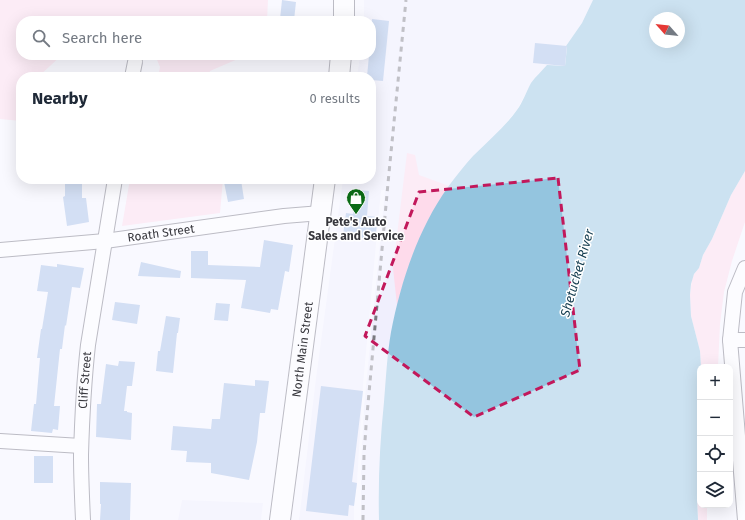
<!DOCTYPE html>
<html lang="en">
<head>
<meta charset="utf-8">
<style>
	:root { --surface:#fff; --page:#f2f2f3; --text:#1f2937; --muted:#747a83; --line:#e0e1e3 }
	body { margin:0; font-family:"Fira Sans",sans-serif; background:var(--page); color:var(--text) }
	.controls { position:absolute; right:12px; bottom:12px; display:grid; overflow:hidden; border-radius:8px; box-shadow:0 4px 16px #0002 }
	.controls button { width:36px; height:36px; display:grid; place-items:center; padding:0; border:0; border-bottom:1px solid var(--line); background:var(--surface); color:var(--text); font:20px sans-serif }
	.compass { position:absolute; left:649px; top:12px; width:36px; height:36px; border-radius:50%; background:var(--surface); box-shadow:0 4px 16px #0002; rotate:297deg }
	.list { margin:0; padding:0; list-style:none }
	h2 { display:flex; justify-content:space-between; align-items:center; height:52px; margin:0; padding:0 16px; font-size:17px }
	h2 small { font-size:13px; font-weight:400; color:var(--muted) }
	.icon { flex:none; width:22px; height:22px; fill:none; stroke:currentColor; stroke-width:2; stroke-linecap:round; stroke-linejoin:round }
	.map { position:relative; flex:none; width:745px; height:520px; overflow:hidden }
	.search { position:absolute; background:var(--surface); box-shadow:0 4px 16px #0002; left:16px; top:16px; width:360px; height:44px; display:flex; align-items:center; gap:10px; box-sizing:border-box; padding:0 14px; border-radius:16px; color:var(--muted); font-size:15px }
	.panel { position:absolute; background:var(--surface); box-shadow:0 4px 16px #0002; left:16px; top:72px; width:360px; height:112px; border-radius:16px }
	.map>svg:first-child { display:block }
</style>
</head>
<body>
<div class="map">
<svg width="745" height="520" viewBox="0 0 745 520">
	<rect width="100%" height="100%" fill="#f9f9ff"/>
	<g fill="#f0effd">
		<polygon points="364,0 593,0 582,23 566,46 567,46 565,66 532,82 517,110 494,137 473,156 379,493 379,520 361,520 361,465 364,407 385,190 381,190 363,385 357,483 354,506 354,520 299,520 316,378 343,179 371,179 371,77 357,77 360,55 371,55 371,21 364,21"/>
		<polygon points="182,500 263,503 261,520 178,520"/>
	</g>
	<g fill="#fedbeb">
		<polygon points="0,0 268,0 267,21 21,21 21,55 62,55 38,77 21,77 21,121 0,119"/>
		<polygon points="155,55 247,55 210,71 208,77 158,77 160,67"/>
		<path d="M407 153 415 155 419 175 449 186C424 225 409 260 397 305L393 268Z"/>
		<polygon points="745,171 745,222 732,261 724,292 720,324 718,367 701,367 700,351 691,316 690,295 692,279 694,274 699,268 703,255 712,239 731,195"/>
		<polygon points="130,179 223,179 220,213 122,226"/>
		<polygon points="700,418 700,505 707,505 707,520 698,520 697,492 699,455 697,433"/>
	</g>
	<path fill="#94c5df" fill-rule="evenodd" d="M593 0H745V171L731 195 712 239 703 255 699 268 694 274 691 284 690 295 691 316 700 351 701 367H700V418L697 433 699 455 697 498 698 520H379C378 480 380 441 384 402 386 379 387 355 391 332 401 281 418 229 448 187 456 176 465 165 473 156 488 141 505 127 517 110 523 102 526 92 531 83 536 76 542 71 547 65L565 66 567 47 566 46 582 23ZM655 18H679V42H655Z"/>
	<g fill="#a5bee6">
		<polygon points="282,0 296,2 294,20 280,19"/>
		<polygon points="372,19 389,21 383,81 371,80 371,77 367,77 369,55 371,55 371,32"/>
		<polygon points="535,43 567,46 565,66 533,63"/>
		<polygon points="65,179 82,179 82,198 86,198 89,222 67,226 63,197 65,196"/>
		<polygon points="241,180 244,199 228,202 224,182"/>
		<polygon points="355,190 369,191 367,216 378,217 375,240 343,235 346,213 353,214"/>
		<polygon points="264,240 293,245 289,272 285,271 278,310 271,309 270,313 241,308 246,280 191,278 191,251 208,251 208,265 260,267"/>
		<polygon points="141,262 181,271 180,278 138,276"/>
		<polygon points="57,264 84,268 80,288 72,287 66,326 65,325 62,349 60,349 54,406 60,406 58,430 53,429 52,433 31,431 34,404 36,404 40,358 37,358 41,329 42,329 48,292 37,291 41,265 57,267"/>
		<polygon points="115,302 140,305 137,324 112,320"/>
		<polygon points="216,303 230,304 228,321 214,320"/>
		<polygon points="166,316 180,318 178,333 177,333 173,373 156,371 158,351 160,351"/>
		<polygon points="119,361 135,362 132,386 127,386 124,411 127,411 127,412 132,413 131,440 96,437 97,404 101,404 106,364 118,366"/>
		<polygon points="255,380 269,381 265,413 260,413 257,442 249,480 211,473 211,463 186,462 187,451 171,450 173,426 211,429 212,419 220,419 224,383 255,386"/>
		<polygon points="321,386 363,391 352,482 357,483 354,506 349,505 348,516 306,511"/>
		<rect x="34" y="456" width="19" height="27"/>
		<polygon points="100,482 131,483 130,520 100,520 101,504 100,504"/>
	</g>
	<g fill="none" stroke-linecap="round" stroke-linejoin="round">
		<g stroke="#72717e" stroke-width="16">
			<g id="street">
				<polyline points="132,77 135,62"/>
				<path id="s1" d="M0 250 105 241 284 216 321 213"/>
				<polyline points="730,340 745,340"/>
				<polyline points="0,441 81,446"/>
				<path id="s2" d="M83 520C82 498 81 477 81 455 82 419 84 381 88 345L115 179"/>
				<polyline points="745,520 730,340 735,292 745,268"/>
			</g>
		</g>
		<g stroke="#72717e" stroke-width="22">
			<g id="secondary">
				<polyline points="344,21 344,0"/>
				<polyline points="339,77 341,55"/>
				<path id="s3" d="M280 520 325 179"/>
			</g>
		</g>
		<use href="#street" stroke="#fff" stroke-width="14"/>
		<use href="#secondary" stroke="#fff" stroke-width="20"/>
		<polyline stroke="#7a7a80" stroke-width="3" stroke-dasharray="5 5" stroke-linecap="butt" points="363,520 364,455 366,426 388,183 406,0"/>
	</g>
	<path d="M0 0H745V520H0ZM558 178 580 370 474 417 365 336 419 192Z" fill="#f9f9ff" fill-opacity=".55" fill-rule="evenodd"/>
	<path fill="none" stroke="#c2185b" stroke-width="3" stroke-dasharray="8 5" stroke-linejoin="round" d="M558 178 580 370 474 417 365 336 419 192Z"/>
	<defs>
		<g id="shop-pin" transform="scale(1)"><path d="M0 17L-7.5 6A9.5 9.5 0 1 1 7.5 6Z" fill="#0b6b16" stroke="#fff"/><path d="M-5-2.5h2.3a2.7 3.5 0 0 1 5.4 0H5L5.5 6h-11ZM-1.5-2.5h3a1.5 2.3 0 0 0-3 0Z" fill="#fff"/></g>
	</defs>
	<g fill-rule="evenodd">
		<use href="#shop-pin" x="356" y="198"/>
	</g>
	<g text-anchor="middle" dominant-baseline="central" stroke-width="3" stroke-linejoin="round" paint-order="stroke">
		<g font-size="12" font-weight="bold" fill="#37373d" stroke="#fff">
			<text x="356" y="222">Pete's Auto<tspan x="356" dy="14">Sales and Service</tspan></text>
		</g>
		<g font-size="12" fill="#37373d" stroke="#fff">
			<text stroke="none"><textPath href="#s1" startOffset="162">Roath Street</textPath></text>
			<text stroke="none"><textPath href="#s3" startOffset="172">North Main Street</textPath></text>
			<text stroke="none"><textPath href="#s2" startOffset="140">Cliff Street</textPath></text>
		</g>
		<g font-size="13" font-style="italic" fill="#143d50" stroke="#fff">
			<text transform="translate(577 273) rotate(-74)">Shetucket River</text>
		</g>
	</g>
</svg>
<div class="controls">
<button>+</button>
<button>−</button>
<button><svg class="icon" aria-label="locate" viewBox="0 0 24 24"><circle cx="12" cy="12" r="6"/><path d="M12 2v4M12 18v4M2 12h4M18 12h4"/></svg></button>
<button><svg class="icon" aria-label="layers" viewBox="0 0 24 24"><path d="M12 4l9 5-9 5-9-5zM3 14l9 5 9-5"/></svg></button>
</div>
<svg class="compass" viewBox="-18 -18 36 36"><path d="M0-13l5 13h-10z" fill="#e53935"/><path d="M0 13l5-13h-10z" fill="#747a83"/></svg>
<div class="search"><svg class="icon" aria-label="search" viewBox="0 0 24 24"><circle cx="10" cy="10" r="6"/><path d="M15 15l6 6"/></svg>Search here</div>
<section class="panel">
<h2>Nearby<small>0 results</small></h2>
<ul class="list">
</ul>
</section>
</div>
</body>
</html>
